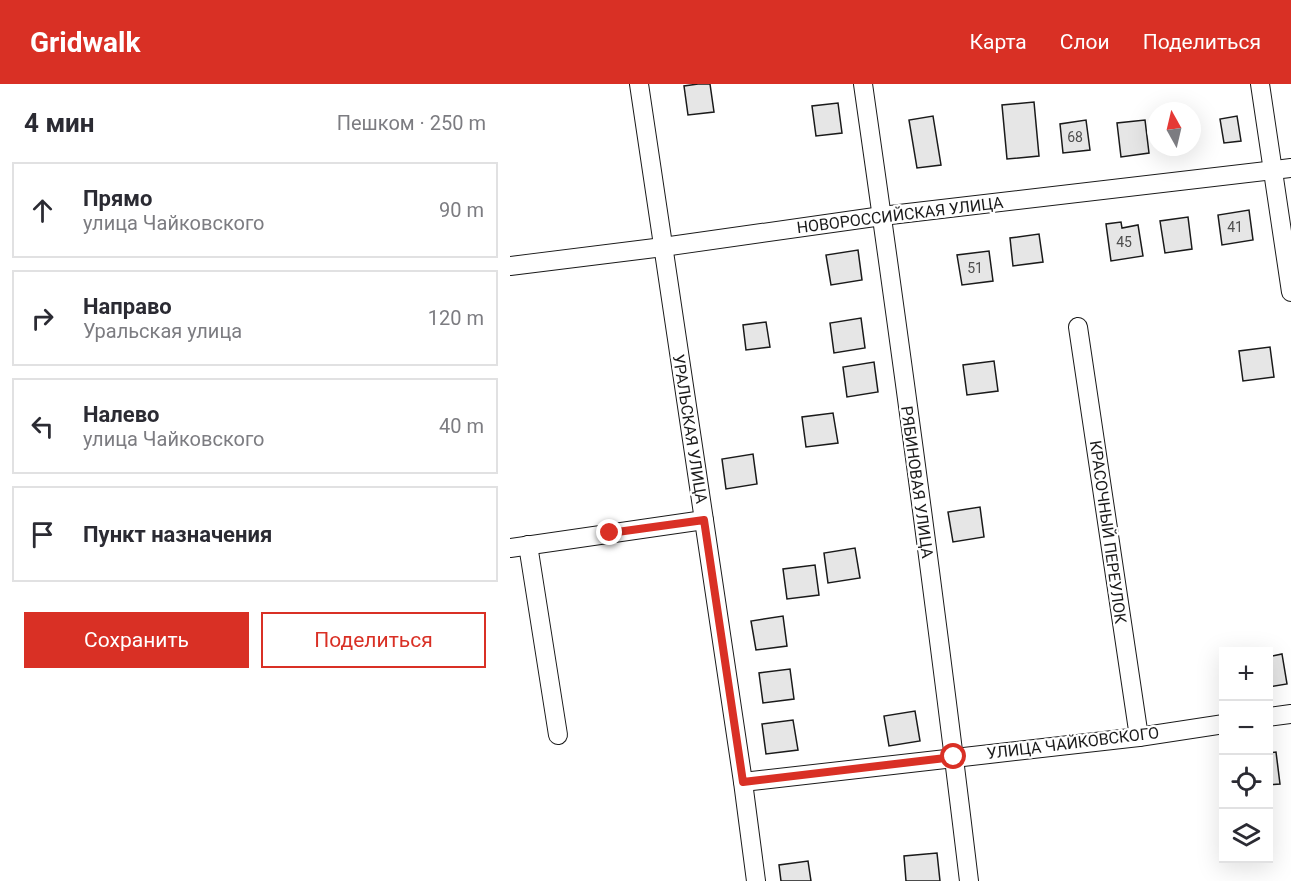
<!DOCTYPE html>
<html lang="ru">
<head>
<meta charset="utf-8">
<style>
	:root { --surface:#fff; --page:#f7f7f7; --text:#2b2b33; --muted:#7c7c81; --line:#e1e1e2; --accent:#d93025 }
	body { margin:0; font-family:Roboto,sans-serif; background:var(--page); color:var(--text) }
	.controls { position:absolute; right:18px; bottom:18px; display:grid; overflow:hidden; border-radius:0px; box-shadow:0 6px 24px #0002 }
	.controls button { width:54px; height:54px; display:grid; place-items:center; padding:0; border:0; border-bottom:2px solid var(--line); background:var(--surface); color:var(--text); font:30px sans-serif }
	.compass { position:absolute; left:637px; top:18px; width:54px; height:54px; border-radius:50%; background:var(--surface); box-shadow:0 6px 24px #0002; rotate:352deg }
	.stop { position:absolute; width:18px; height:18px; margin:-14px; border:4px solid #d93025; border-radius:50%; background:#fff }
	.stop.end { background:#d93025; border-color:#fff; box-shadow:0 2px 6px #0008 }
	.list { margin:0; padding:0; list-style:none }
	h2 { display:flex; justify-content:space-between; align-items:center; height:78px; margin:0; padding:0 24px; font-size:26px }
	h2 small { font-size:20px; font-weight:400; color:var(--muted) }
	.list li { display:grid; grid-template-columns:39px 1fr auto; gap:18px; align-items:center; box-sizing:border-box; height:96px; margin:0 12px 12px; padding:0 12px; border:2px solid var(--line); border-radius:0px }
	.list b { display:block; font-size:22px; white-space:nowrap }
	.list p { margin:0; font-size:20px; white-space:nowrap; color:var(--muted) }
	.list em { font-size:20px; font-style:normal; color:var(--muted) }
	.actions { display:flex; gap:12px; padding:18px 24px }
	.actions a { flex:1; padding:14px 0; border:2px solid var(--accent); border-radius:0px; text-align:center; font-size:21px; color:var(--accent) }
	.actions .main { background:var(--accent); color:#fff }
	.icon { flex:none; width:33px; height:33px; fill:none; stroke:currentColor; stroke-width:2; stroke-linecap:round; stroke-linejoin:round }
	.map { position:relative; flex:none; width:781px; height:797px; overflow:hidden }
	header { display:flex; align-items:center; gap:36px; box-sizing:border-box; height:84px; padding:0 30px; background:var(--accent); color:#fff }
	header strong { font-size:28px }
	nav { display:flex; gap:33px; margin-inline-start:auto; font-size:21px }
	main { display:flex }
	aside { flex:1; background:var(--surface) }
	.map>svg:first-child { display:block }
</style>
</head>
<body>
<header>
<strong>Gridwalk</strong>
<nav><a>Карта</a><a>Слои</a><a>Поделиться</a></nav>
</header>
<main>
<aside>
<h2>4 мин<small>Пешком · 250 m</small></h2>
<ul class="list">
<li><svg class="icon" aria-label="ahead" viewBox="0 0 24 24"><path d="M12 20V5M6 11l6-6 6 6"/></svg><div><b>Прямо</b><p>улица Чайковского</p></div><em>90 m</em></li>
<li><svg class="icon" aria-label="right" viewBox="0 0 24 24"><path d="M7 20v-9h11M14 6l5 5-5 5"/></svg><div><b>Направо</b><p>Уральская улица</p></div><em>120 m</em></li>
<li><svg class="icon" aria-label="left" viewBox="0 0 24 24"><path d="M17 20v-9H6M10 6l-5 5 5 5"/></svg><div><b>Налево</b><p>улица Чайковского</p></div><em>40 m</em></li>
<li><svg class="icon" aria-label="arrive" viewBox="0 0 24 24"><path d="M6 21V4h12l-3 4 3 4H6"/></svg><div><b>Пункт назначения</b></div></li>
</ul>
<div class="actions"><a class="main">Сохранить</a><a>Поделиться</a></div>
</aside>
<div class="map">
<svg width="781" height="797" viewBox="0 0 781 797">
	<rect width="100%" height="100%" fill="#fff"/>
	<g fill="#e6e6e6" stroke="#1a1a1a" stroke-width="1.5">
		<polygon points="188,0 200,0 204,28 178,31 174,2"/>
		<polygon points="524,18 529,72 497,75 492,21"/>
		<polygon points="328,19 332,49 306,52 302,22"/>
		<polygon points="423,32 431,81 407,84 399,36"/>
		<polygon points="727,32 731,57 714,59 710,35"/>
		<polygon points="576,36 580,66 553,69 550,40"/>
		<polygon points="635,36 639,69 611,73 607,39"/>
		<polygon points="739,126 743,156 712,161 708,131"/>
		<polygon points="678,133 682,165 655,169 650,137"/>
		<polygon points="611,138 612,144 628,141 633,172 601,177 596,140"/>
		<polygon points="529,150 533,178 503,182 500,154"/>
		<polygon points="348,166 352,196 321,201 316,171"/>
		<polygon points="479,167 483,197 452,201 447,171"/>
		<polygon points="351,234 355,264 324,269 320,239"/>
		<polygon points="256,238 260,263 236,266 233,241"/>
		<polygon points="760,263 764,293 733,297 729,267"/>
		<polygon points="484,277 488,307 457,311 453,281"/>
		<polygon points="364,278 368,308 337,313 333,283"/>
		<polygon points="323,329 328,359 296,363 292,333"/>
		<polygon points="243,370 247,400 216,405 212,375"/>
		<polygon points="470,423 474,453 443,458 438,428"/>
		<polygon points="345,464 350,494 318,499 314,469"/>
		<polygon points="305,481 309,511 277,515 273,485"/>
		<polygon points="273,532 277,562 246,566 241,537"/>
		<polygon points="772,570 777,600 758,603 758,573"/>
		<polygon points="280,585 284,615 253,619 249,589"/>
		<polygon points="405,627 410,657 379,662 374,632"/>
		<polygon points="283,636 288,666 256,670 252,640"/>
		<polygon points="766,668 770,700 758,701 758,669"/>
		<polygon points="427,769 430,797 396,797 394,772"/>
		<polygon points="298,777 301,797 271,797 269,781"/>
	</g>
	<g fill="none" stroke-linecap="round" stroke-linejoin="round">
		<g stroke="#1a1a1a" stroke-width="20">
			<g id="minor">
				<polyline points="129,0 233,698 246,797"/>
				<path d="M353 0C391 265 427 531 459 797"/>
				<polyline points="750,0 781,208"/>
				<polyline points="0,182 153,163 372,132 781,84"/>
				<polyline points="568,243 629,653"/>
				<polyline points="18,461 48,651"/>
				<polyline points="0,464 194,436"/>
				<polyline points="758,633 781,630"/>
				<polyline points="233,698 629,653 714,640"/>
			</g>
		</g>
		<use href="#minor" stroke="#fff" stroke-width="18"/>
	</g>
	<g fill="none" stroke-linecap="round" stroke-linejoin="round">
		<polyline stroke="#d93025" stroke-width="8" points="100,449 194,436 233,698 444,673"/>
	</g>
	<g text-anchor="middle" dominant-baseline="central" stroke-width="4.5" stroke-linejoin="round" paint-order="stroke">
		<g font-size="14" fill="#4d4d4d">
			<text x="565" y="53">68</text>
			<text x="725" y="143">41</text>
			<text x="614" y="158">45</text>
			<text x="465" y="184">51</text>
		</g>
		<g font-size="16" fill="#1a1a1a" stroke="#fff">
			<text transform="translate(390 131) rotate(-7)">НОВОРОССИЙСКАЯ УЛИЦА</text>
			<text transform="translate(180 345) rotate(81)">УРАЛЬСКАЯ УЛИЦА</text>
			<text transform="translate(407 398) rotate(82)">РЯБИНОВАЯ УЛИЦА</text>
			<text transform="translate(598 448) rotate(82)">КРАСОЧНЫЙ ПЕРЕУЛОК</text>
			<text transform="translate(563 659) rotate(-7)">УЛИЦА ЧАЙКОВСКОГО</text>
		</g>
	</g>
</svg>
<div class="controls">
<button>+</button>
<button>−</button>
<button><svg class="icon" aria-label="locate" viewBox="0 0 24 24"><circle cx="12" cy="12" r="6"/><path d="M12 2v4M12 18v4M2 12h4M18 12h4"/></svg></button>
<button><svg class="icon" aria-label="layers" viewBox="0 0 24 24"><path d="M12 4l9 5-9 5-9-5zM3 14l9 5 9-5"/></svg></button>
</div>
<svg class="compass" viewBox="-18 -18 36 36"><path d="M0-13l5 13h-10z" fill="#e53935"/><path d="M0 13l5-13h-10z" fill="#7c7c81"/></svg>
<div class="stop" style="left:444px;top:673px"></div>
<div class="stop end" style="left:100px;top:449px"></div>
</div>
</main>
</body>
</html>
